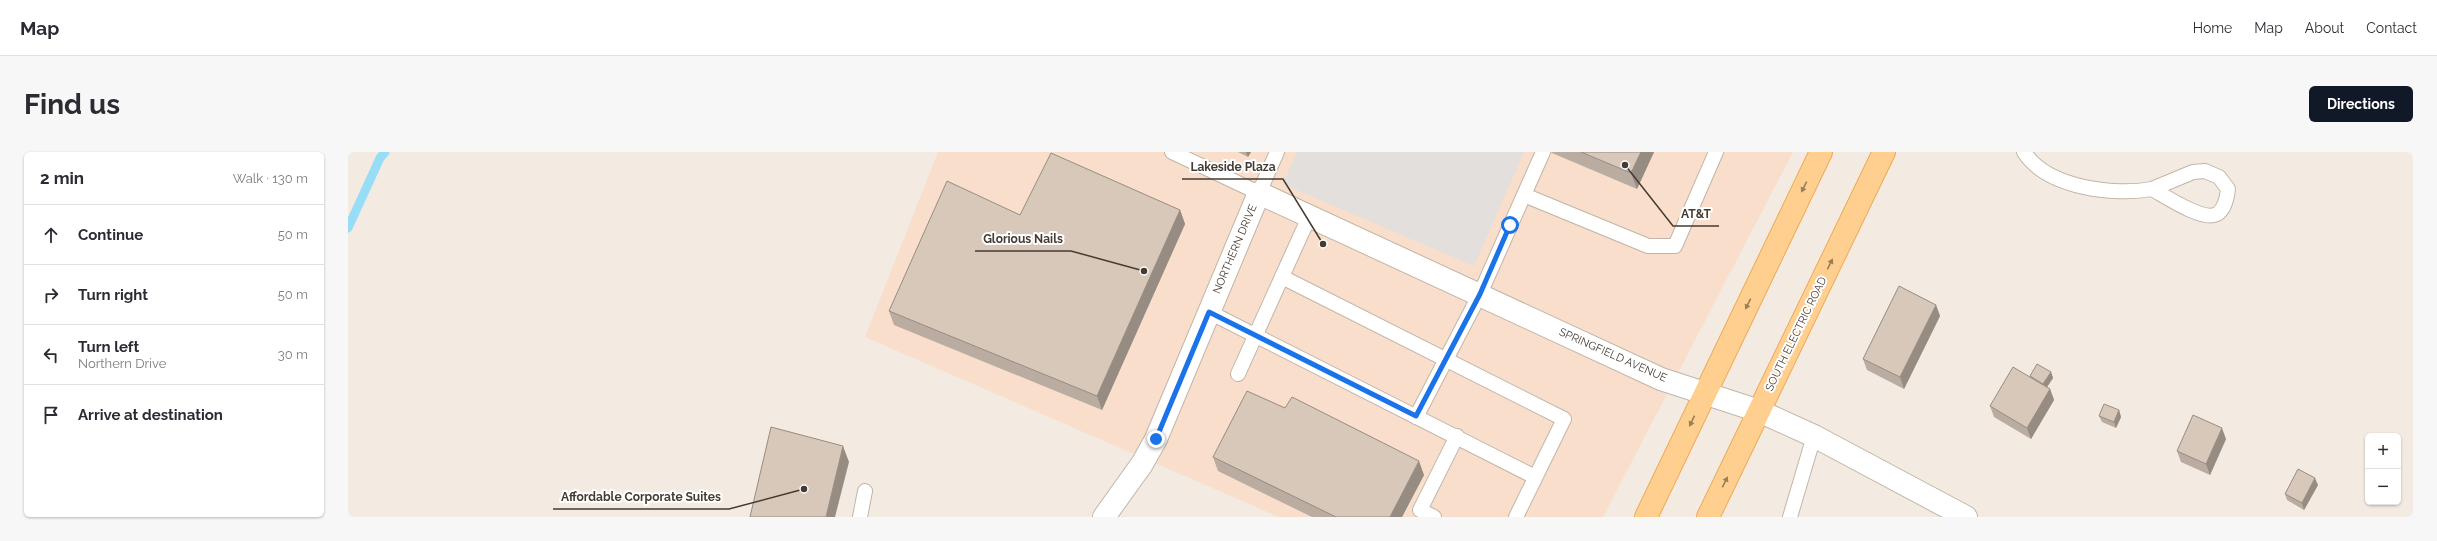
<!DOCTYPE html>
<html lang="en">
<head>
<meta charset="utf-8">
<style>
	:root { --surface:#fff; --page:#f7f7f7; --text:#2b2b33; --muted:#7c7c81; --line:#e1e1e2; --accent:#111827 }
	body { margin:0; font-family:Raleway,sans-serif; background:var(--page); color:var(--text) }
	.controls { position:absolute; right:12px; bottom:12px; display:grid; overflow:hidden; border-radius:6px; box-shadow:0 1px 3px #0004 }
	.controls button { width:36px; height:36px; display:grid; place-items:center; padding:0; border:0; border-bottom:1px solid var(--line); background:var(--surface); color:var(--text); font:20px sans-serif }
	.stop { position:absolute; width:12px; height:12px; margin:-9px; border:3px solid #1a73e8; border-radius:50%; background:#fff }
	.stop.end { background:#1a73e8; border-color:#fff; box-shadow:0 1px 4px #0008 }
	.list { margin:0; padding:0; list-style:none }
	h2 { display:flex; justify-content:space-between; align-items:center; height:52px; margin:0; padding:0 16px; font-size:17px }
	h2 small { font-size:13px; font-weight:400; color:var(--muted) }
	.list li { display:grid; grid-template-columns:26px 1fr auto; gap:12px; align-items:center; box-sizing:border-box; height:60px; padding:0 16px; border-top:1px solid var(--line) }
	.list b { display:block; font-size:15px; white-space:nowrap }
	.list p { margin:0; font-size:13px; white-space:nowrap; color:var(--muted) }
	.list em { font-size:13px; font-style:normal; color:var(--muted) }
	.icon { flex:none; width:22px; height:22px; fill:none; stroke:currentColor; stroke-width:2; stroke-linecap:round; stroke-linejoin:round }
	.map { position:relative; flex:none; width:2065px; height:365px; overflow:hidden; border-radius:6px }
	header { display:flex; align-items:center; gap:24px; box-sizing:border-box; height:56px; padding:0 20px; background:var(--surface); border-bottom:1px solid var(--line) }
	header strong { font-size:19px }
	nav { display:flex; gap:22px; margin-inline-start:auto; font-size:14px }
	.intro { display:flex; align-items:center; justify-content:space-between; box-sizing:border-box; height:96px; padding:0 24px }
	h1 { margin:0; font-size:28px }
	.button { padding:10px 18px; border-radius:6px; background:var(--accent); color:#fff; font-size:14px; font-weight:700 }
	main { display:flex; gap:24px; padding:0 24px }
	aside { flex:1; background:var(--surface); border-radius:6px; box-shadow:0 1px 3px #0004 }
	.map>svg:first-child { display:block }
</style>
</head>
<body>
<header>
<strong>Map</strong>
<nav><a>Home</a><a>Map</a><a>About</a><a>Contact</a></nav>
</header>
<div class="intro"><h1>Find us</h1><a class="button">Directions</a></div>
<main>
<aside>
<h2>2 min<small>Walk · 130 m</small></h2>
<ul class="list">
<li><svg class="icon" aria-label="ahead" viewBox="0 0 24 24"><path d="M12 20V5M6 11l6-6 6 6"/></svg><div><b>Continue</b></div><em>50 m</em></li>
<li><svg class="icon" aria-label="right" viewBox="0 0 24 24"><path d="M7 20v-9h11M14 6l5 5-5 5"/></svg><div><b>Turn right</b></div><em>50 m</em></li>
<li><svg class="icon" aria-label="left" viewBox="0 0 24 24"><path d="M17 20v-9H6M10 6l-5 5 5 5"/></svg><div><b>Turn left</b><p>Northern Drive</p></div><em>30 m</em></li>
<li><svg class="icon" aria-label="arrive" viewBox="0 0 24 24"><path d="M6 21V4h12l-3 4 3 4H6"/></svg><div><b>Arrive at destination</b></div></li>
</ul>
</aside>
<div class="map">
<svg width="2065" height="365" viewBox="0 0 2065 365">
	<rect width="100%" height="100%" fill="#f3ebe2"/>
	<polygon fill="#f8decb" points="590,0 1445,0 1255,365 931,365 517,185"/>
	<polygon fill="#e3dfdc" points="949,0 1176,0 1126,114 935,32"/>
	<g fill="none" stroke-linecap="round" stroke-linejoin="round">
		<polyline stroke="#98ddf6" stroke-width="9" points="0,76 32,6 37,0"/>
		<g stroke="#c2b5a7" stroke-width="16">
			<g id="lane">
				<polyline points="824,0 911,41 929,0"/>
				<path d="M1676 0C1699 36 1766 44 1804 37"/>
				<path d="M1857 19 1871 25 1880 37C1879 46 1877 57 1869 62 1855 70 1817 44 1804 37L1845 20Z"/>
				<polyline points="1176,43 1300,94 1327,94 1368,0"/>
				<polyline points="934,125 1216,267 1168,365"/>
				<polyline points="861,160 1187,325"/>
				<polyline points="890,222 961,65"/>
				<polyline points="1068,265 1132,142 1195,0"/>
				<polyline points="512,365 517,339"/>
				<polyline points="1086,365 1072,358 1109,284"/>
				<polyline points="1442,365 1466,284"/>
			</g>
		</g>
		<g stroke="#c2b5a7" stroke-width="24">
			<polyline id="street" points="756,365 794,312 808,287 911,41 1313,227 1411,259 1466,284 1618,365"/>
		</g>
		<g stroke="#edaa56" stroke-width="24">
			<g id="primary">
				<polyline points="1298,365 1473,0"/>
				<polyline points="1360,365 1536,0"/>
			</g>
		</g>
		<use href="#lane" stroke="#fff" stroke-width="14"/>
		<use href="#street" stroke="#fff" stroke-width="22"/>
		<use href="#primary" stroke="#ffcf8f" stroke-width="22"/>
	</g>
	<g fill="#baaca0">
		<polygon points="890,0 903,0 900,5"/>
		<polygon points="1203,0 1306,0 1289,37 1204,1"/>
		<polygon points="832,58 837,72 754,258 546,173 541,159 672,63"/>
		<polygon points="1588,153 1592,164 1556,237 1519,218 1515,207"/>
		<polygon points="1703,220 1705,226 1699,235 1702,237 1706,248 1683,287 1646,265 1642,254 1683,226 1682,224"/>
		<polygon points="1771,258 1773,265 1768,276 1754,270 1751,264"/>
		<polygon points="1878,287 1862,323 1833,310 1829,299"/>
		<polygon points="865,305 1076,323 1054,365 964,365 870,319"/>
		<polygon points="1970,333 1956,358 1939,348 1937,342"/>
	</g>
	<g fill="#978c82">
		<polygon points="898,0 903,0 900,5"/>
		<polygon points="1293,0 1306,0 1289,37 1283,21"/>
		<polygon points="832,58 837,72 754,258 749,244"/>
		<polygon points="1588,153 1592,164 1556,237 1552,225"/>
		<polygon points="1703,220 1705,226 1697,238 1695,232"/>
		<polygon points="1702,237 1706,248 1683,287 1679,276"/>
		<polygon points="1771,258 1773,265 1768,276 1766,270"/>
		<polygon points="1874,276 1878,287 1862,323 1858,312"/>
		<polygon points="495,294 501,310 487,365 478,365"/>
		<polygon points="1071,309 1076,323 1054,365 1042,365"/>
		<polygon points="1967,326 1970,333 1956,358 1954,351"/>
	</g>
	<g fill="#d8c8ba" stroke="#978c82">
		<polygon points="1233,0 1293,0 1283,21"/>
		<polygon points="703,1 832,58 749,244 541,159 599,29 672,63"/>
		<polygon points="1551,134 1588,153 1552,225 1515,207"/>
		<polygon points="1689,212 1703,220 1695,232 1682,224"/>
		<polygon points="1665,215 1702,237 1679,276 1642,254"/>
		<polygon points="899,239 937,256 944,245 1071,309 1042,365 988,365 865,305"/>
		<polygon points="1756,252 1771,258 1766,270 1751,264"/>
		<polygon points="1845,263 1874,276 1858,312 1829,299"/>
		<polygon points="423,275 495,294 478,365 402,365"/>
		<polygon points="1950,317 1967,326 1954,351 1937,342"/>
	</g>
	<defs><path id="oneway-solid" d="M-6-.8H1V-3.2L6.5 0L1 3.2V.8H-6Z"/></defs>
	<g fill="#997e5c">
		<use href="#oneway-solid" transform="translate(1456 35) rotate(116)"/>
		<use href="#oneway-solid" transform="translate(1482 112) rotate(-64)"/>
		<use href="#oneway-solid" transform="translate(1400 152) rotate(116)"/>
		<use href="#oneway-solid" transform="translate(1344 269) rotate(115)"/>
		<use href="#oneway-solid" transform="translate(1377 330) rotate(-64)"/>
	</g>
	<g fill="none" stroke-linecap="round" stroke-linejoin="round">
		<polyline stroke="#1a73e8" stroke-width="5" points="808,287 861,160 1068,264 1132,142 1162,73"/>
	</g>
	<g text-anchor="middle" dominant-baseline="central" stroke-width="4" stroke-linejoin="round" paint-order="stroke">
		<g font-size="11" fill="#453b32" stroke="#fff">
			<text transform="translate(887 97) rotate(-67)">NORTHERN DRIVE</text>
			<text transform="translate(1448 182) rotate(-64)">SOUTH ELECTRIC ROAD</text>
			<text transform="translate(1265 203) rotate(24)">SPRINGFIELD AVENUE</text>
		</g>
	</g>
	<path fill="none" stroke="#453b32" stroke-width="1.5" d="M975 92L935 27H834M1277 13L1325 74H1371M796 119L723 99H627M456 337L381 357H205"/>
	<g fill="#453b32" stroke="#fff" stroke-width="1.5">
		<circle cx="975" cy="92" r="4"/>
		<circle cx="1277" cy="13" r="4"/>
		<circle cx="796" cy="119" r="4"/>
		<circle cx="456" cy="337" r="4"/>
	</g>
	<g font-size="12" text-anchor="middle" font-weight="bold" fill="#453b32" stroke="#fff" stroke-width="4" stroke-linejoin="round" paint-order="stroke">
		<text x="885" y="19">Lakeside Plaza</text>
		<text x="1348" y="66">AT&amp;T</text>
		<text x="675" y="91">Glorious Nails</text>
		<text x="293" y="349">Affordable Corporate Suites</text>
	</g>
</svg>
<div class="controls">
<button>+</button>
<button>−</button>
</div>
<div class="stop" style="left:1162px;top:73px"></div>
<div class="stop end" style="left:808px;top:287px"></div>
</div>
</main>
</body>
</html>
